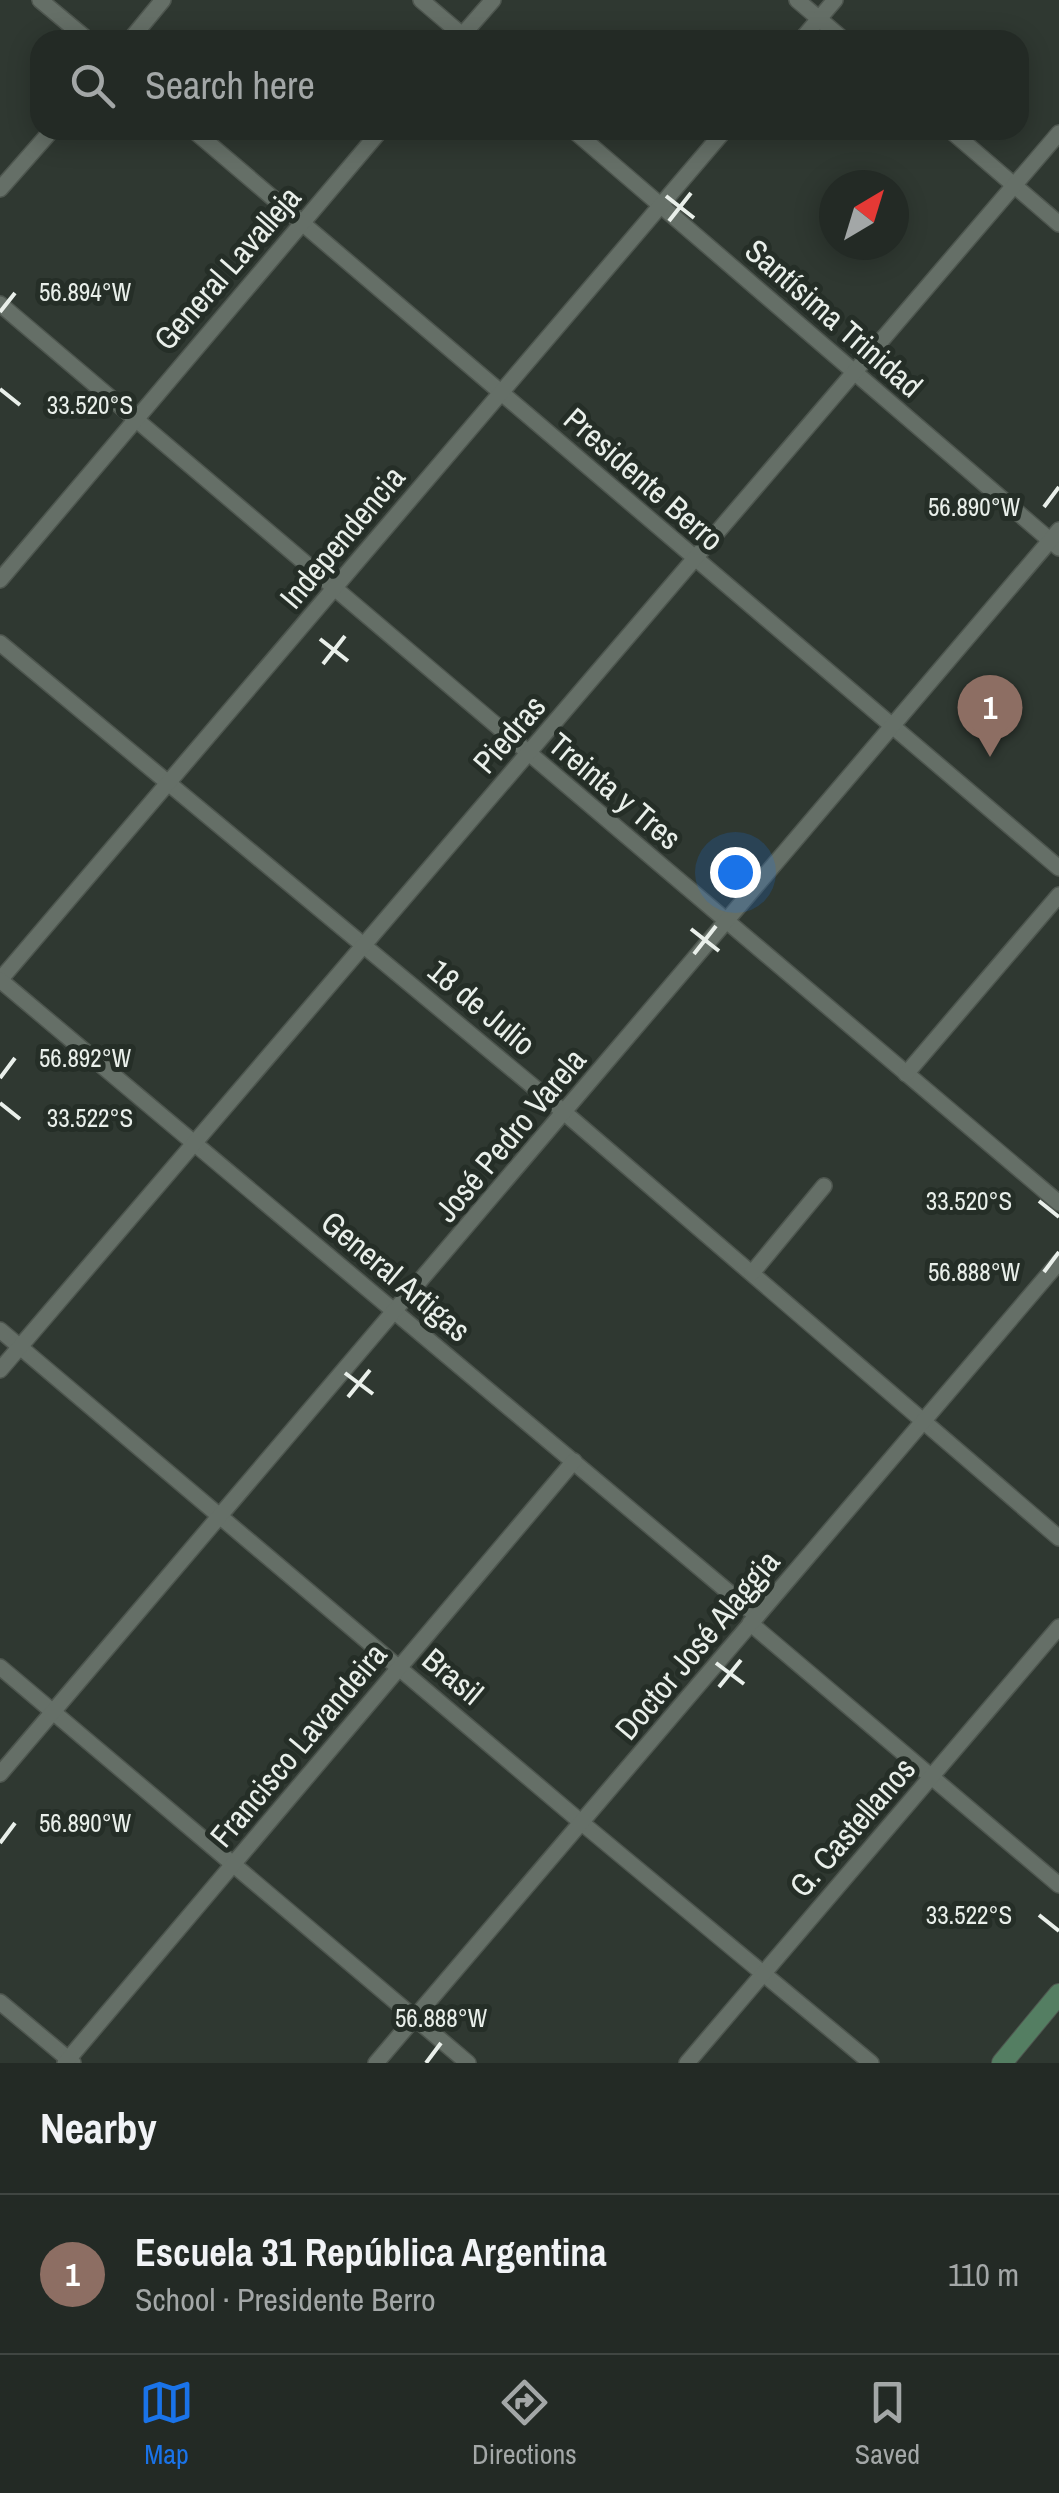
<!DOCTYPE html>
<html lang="en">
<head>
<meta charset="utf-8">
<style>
	:root { --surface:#232a25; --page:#2b322d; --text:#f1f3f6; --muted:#a3a7a7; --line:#404642; --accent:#1a73e8 }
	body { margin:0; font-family:"Archivo Narrow",sans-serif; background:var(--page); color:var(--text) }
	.compass { position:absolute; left:819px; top:170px; width:90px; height:90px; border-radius:50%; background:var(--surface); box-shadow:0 5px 25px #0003; rotate:38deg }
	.you { position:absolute; left:735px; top:872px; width:35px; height:35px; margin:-25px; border:8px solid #fff; border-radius:50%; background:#1a73e8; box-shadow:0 0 0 15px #1a73e833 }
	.badge { display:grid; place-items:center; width:65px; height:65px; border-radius:50%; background:var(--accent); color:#fff; font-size:32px; font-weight:700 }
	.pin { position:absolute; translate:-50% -82px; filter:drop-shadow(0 2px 5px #0008) }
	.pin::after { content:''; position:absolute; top:52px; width:35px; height:30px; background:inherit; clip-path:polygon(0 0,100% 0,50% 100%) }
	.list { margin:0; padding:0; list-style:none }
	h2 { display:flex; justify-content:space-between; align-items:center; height:130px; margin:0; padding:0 40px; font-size:42px }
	h2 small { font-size:32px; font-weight:400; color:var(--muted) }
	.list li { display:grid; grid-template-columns:65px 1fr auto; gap:30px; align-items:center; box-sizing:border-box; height:160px; padding:0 40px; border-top:2px solid var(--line) }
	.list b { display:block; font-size:38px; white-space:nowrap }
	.list p { margin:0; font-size:32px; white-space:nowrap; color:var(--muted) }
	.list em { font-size:32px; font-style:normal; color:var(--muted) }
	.icon { flex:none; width:55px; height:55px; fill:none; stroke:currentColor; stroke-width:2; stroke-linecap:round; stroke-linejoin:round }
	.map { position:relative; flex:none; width:1059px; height:2063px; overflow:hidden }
	.search { position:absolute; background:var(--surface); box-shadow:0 5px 25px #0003; left:30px; right:30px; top:30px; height:110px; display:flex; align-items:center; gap:25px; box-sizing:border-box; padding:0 35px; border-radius:30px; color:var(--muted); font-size:38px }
	.sheet { height:290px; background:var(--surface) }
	nav { display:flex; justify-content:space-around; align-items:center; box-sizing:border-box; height:140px; border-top:2px solid var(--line); background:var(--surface); font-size:28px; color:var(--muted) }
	nav a { display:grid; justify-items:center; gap:5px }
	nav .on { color:var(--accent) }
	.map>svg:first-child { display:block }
</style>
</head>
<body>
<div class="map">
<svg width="1059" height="2063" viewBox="0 0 1059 2063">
	<rect width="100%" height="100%" fill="#2f3831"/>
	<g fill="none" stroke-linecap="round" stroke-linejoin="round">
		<g stroke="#4e564f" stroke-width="18">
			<g id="street">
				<polyline points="40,0 88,40"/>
				<polyline points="421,0 468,40"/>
				<polyline points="797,0 844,40"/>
				<polyline points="130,40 163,0"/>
				<polyline points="458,40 493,0"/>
				<polyline points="801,40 835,0"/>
				<polyline points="193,130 1059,868"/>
				<polyline points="573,130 1059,548"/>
				<polyline points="950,130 1059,224"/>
				<polyline points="0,189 52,130"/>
				<polyline points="0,304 1059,1203"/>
				<polyline points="0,580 381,130"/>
				<polyline points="0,643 565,1113 1059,1538"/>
				<polyline points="0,980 725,130"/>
				<polyline points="0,980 757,1616"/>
				<polyline points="906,1074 1059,895"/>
				<polyline points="752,1273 824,1186"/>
				<polyline points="0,1330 582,1823 871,2063"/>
				<polyline points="0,1370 1059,133"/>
				<polyline points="750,1623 1059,1885"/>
				<polyline points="0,1667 468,2063"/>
				<polyline points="0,1774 1059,530"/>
				<polyline points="0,2002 73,2063"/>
				<polyline points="65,2063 574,1461"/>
				<polyline points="376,2063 1059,1262"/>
				<polyline points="687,2063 1059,1627"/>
			</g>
		</g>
		<g stroke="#4e564f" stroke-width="22">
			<polyline id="secondary" points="1002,2063 1059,1994"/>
		</g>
		<use href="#street" stroke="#656f67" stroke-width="15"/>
		<use href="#secondary" stroke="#547e62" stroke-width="20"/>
	</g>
	<path fill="none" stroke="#e9efea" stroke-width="4" d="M666 196 694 218M669 221 691 193M0 312 15 293M0 389 20 405M1044 507 1059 487M320 639 348 661M323 664 345 636M691 929 719 951M694 954 716 926M0 1078 15 1058M0 1103 20 1119M1039 1201 1059 1217M1044 1272 1059 1252M345 1373 373 1394M348 1397 370 1370M716 1663 744 1684M719 1687 741 1660M0 1843 15 1823M1039 1915 1059 1931M426 2063 441 2043"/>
	<g text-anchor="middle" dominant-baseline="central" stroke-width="10" stroke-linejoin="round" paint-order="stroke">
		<g font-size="32" fill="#e9efea" stroke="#252e27">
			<text transform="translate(227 268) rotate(-49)">General Lavalleja</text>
			<text transform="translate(834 318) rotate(41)">Santísima Trinidad</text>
			<text transform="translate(644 479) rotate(41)">Presidente Berro</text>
			<text transform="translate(342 537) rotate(-50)">Independencia</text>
			<text transform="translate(509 734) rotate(-49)">Piedras</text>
			<text transform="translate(615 791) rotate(40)">Treinta y Tres</text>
			<text transform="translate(482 1007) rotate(40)">18 de Julio</text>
			<text transform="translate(510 1135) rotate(-50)">José Pedro Varela</text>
			<text transform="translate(396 1276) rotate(40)">General Artigas</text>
			<text transform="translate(697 1645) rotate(-50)">Doctor José Alaggia</text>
			<text transform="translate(453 1676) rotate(40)">Brasil</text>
			<text transform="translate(298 1745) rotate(-50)">Francisco Lavandeira</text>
			<text transform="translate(852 1827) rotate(-49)">G. Castellanos</text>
		</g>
	</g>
	<g font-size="25" text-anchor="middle" fill="#e9efea" stroke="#252e27" stroke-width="10" stroke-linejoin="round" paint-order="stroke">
		<text x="85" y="301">56.894°W</text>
		<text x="90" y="414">33.520°S</text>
		<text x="974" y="516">56.890°W</text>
		<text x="85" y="1067">56.892°W</text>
		<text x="90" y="1127">33.522°S</text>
		<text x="969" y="1210">33.520°S</text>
		<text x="974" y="1281">56.888°W</text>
		<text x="85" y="1832">56.890°W</text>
		<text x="969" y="1924">33.522°S</text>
		<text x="441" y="2027">56.888°W</text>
	</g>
</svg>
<svg class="compass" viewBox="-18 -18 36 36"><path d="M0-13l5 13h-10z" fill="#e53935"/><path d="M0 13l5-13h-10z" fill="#a3a7a7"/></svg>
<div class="you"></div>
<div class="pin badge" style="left:990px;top:757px;background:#8d6e63">1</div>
<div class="search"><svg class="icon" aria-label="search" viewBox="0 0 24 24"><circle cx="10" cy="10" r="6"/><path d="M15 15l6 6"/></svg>Search here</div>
</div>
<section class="sheet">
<h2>Nearby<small></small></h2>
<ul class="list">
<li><span class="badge" style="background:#8d6e63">1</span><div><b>Escuela 31 República Argentina</b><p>School · Presidente Berro</p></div><em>110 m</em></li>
</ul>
</section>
<nav>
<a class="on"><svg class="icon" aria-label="map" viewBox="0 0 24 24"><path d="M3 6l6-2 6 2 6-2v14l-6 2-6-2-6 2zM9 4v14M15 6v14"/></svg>Map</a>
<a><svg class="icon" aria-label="directions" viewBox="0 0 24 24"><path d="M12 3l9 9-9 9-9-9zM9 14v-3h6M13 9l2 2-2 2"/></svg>Directions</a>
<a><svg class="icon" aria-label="saved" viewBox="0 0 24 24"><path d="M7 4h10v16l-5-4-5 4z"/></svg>Saved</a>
</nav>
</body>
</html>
